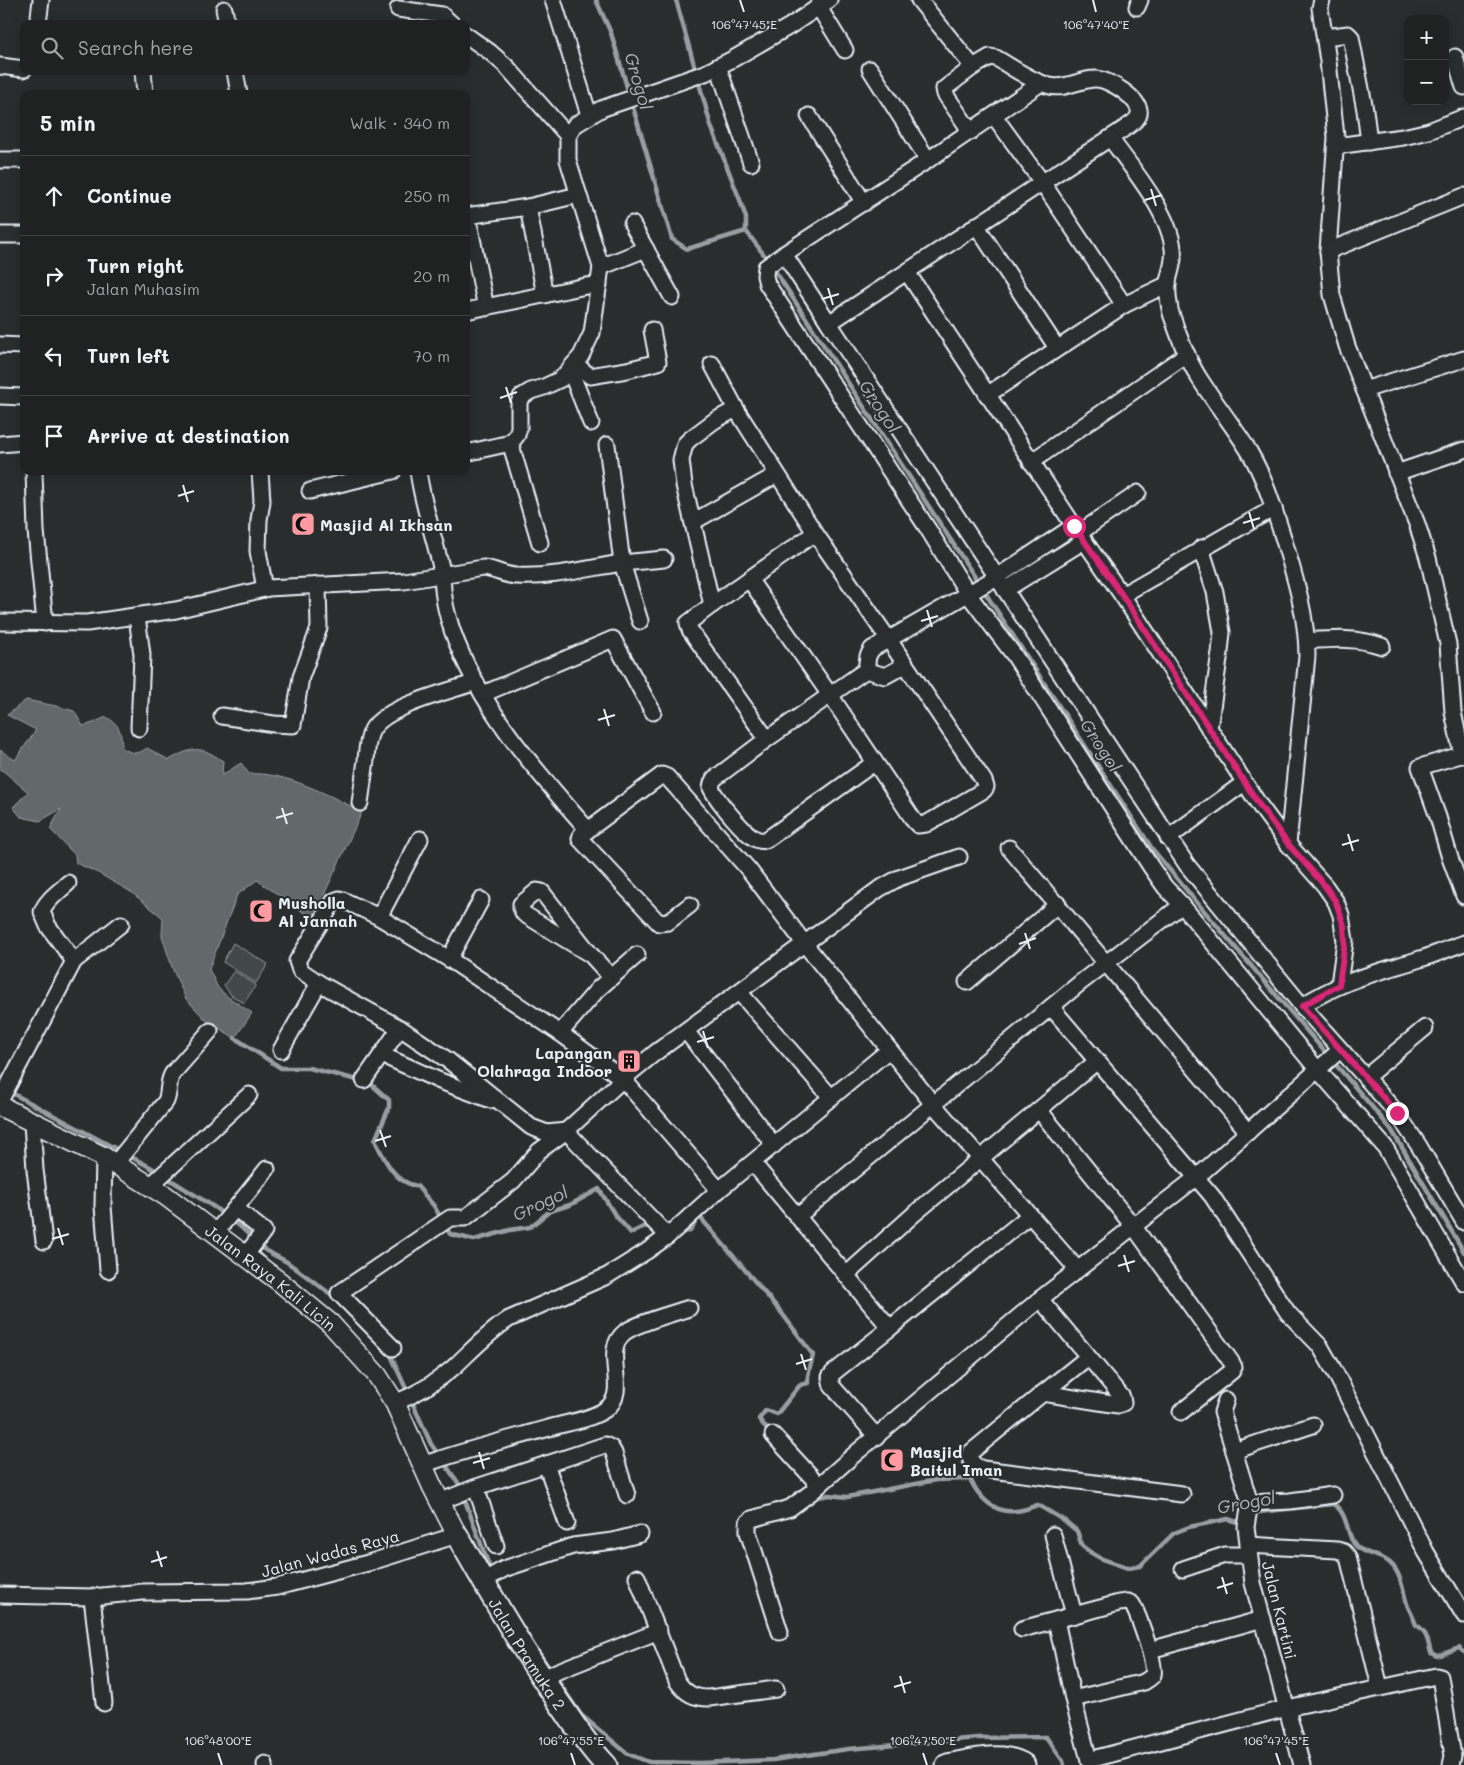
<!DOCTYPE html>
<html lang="en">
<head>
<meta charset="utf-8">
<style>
	:root { --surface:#202222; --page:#2d2f2f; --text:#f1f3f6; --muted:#a2a4a5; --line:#3d3f40 }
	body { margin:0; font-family:Mali,sans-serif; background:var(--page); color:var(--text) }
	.controls { position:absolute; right:15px; top:15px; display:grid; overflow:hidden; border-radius:10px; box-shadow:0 2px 12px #0003 }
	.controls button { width:45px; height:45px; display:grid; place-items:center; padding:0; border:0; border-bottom:1px solid var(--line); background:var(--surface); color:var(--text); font:25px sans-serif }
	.stop { position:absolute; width:15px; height:15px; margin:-11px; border:4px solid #db2777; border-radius:50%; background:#fff }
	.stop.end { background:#db2777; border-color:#fff; box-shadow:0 1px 5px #0008 }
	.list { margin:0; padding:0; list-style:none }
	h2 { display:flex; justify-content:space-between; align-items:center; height:65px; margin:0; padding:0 20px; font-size:21px }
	h2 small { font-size:16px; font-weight:400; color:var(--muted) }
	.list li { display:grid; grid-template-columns:32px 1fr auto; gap:15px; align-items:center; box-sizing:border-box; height:80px; padding:0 20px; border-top:1px solid var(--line) }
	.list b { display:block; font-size:19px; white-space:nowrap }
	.list p { margin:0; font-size:16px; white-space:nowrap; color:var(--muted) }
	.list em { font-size:16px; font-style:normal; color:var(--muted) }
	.icon { flex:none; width:28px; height:28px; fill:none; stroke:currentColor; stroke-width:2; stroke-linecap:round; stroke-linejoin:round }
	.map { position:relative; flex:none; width:1464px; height:1765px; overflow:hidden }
	.search { position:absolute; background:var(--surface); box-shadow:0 2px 12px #0003; left:20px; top:20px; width:450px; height:55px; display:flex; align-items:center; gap:12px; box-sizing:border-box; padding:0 18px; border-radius:10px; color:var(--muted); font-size:19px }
	.panel { position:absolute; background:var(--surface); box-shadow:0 2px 12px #0003; left:20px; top:90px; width:450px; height:385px; border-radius:10px }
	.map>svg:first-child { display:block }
</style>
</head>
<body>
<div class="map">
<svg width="1464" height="1765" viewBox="0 0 1464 1765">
	<rect width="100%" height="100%" fill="#2a2d2e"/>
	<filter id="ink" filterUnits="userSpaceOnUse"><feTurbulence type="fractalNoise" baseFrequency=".02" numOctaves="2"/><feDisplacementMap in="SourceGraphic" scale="10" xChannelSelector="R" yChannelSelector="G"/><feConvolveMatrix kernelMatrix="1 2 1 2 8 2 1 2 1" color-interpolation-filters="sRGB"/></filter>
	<g filter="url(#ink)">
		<g fill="#424648" stroke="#959ca0">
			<polygon points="233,943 268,964 256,983 223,962"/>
			<polygon points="234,971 256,985 244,1003 231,995 224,985"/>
		</g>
		<path fill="#63686b" stroke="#989fa3" d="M26 700 56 706 74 711 83 726 93 723 106 717C121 725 121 732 122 748 133 754 137 755 147 748L169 760C193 747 199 745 223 761L222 775 241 763 249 774C284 771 331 796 362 812L313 919 257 880 237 895 209 969 218 988 228 997 252 1013 235 1038 207 1021 186 999 173 970 162 936 163 918 131 892 98 873 76 863 75 855 50 829 61 809 40 821 21 817 13 807 28 792 2 770H0V750L15 760 36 730 7 715Z"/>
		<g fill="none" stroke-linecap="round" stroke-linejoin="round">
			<g stroke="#989fa3" stroke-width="4.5">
				<polyline points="596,0 611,33 672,239 687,249 746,231 768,260 1153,850 1199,905 1391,1129 1464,1252"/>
				<polyline points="676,0 711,126 740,200 746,218 746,231"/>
				<path d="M235 1038 281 1068H309L370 1083 389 1100V1108L375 1140C384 1158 394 1183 417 1186L434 1206 450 1234 474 1240 510 1230 530 1227 550 1211 570 1205 599 1189 615 1215 631 1233 645 1226 655 1230"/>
				<polyline points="8,1091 150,1167 214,1207 242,1228 265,1250 287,1262 336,1298"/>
				<polyline points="678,1233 690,1231 699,1216 781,1312 813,1355 808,1376 808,1383 800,1385 777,1414 766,1410 759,1419 770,1433"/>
				<polyline points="389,1351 431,1444 459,1484 492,1574"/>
				<path d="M816 1493 819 1497 829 1495 847 1497 936 1480 970 1479C978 1496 994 1514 1015 1511 1023 1511 1031 1507 1038 1505L1065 1521 1077 1531 1082 1546 1090 1552 1102 1559 1128 1568 1140 1566 1174 1533 1189 1527 1228 1519 1237 1522 1243 1516"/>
				<path d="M1250 1513 1333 1504C1350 1514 1345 1536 1357 1547 1367 1556 1382 1554 1391 1564 1402 1574 1403 1594 1408 1607 1411 1613 1414 1619 1416 1625 1427 1630 1428 1643 1431 1653L1437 1656 1459 1648 1464 1652"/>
				<polyline points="537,1650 581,1715 628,1754 649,1762 700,1763 773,1760 848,1749 978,1738 1046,1737 1063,1761 1064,1765"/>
			</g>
			<g stroke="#e8f1f8" stroke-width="19">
				<g id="minor">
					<polyline points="553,0 589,115"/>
					<polyline points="919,0 973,67"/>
					<polyline points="1322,0 1320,8 1328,61 1336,137 1328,251 1332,295 1347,346 1417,524 1428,558 1448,644 1453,712 1462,755"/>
					<polyline points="818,6 845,50"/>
					<polyline points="1137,7 1140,0"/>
					<polyline points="224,9 227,24"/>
					<polyline points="398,9 442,15 452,24"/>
					<polyline points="38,24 41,0"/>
					<polyline points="466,35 490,52 507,67 568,136"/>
					<polyline points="1325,37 1348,34 1351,37 1365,110 1369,142"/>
					<polyline points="1455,57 1464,87"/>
					<polyline points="0,66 24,69"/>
					<polyline points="718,66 751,163"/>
					<polyline points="870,69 928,160"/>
					<polyline points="143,71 145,94"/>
					<polyline points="235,71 239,94"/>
					<polyline points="809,116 864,203"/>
					<polyline points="994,116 1042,182 1124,305"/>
					<path d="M971 132 945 94 944 89 973 67 990 57 996 58C1012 67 1032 82 1050 86 1065 90 1080 79 1095 79 1107 78 1142 99 1139 114 1138 122 1117 133 1110 138L829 323 1187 865 1302 1006 1397 1113 1419 1146 1464 1222"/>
					<path d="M1110 138C1131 167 1170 213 1173 249 1175 261 1170 270 1168 282 1167 292 1169 310 1173 319 1180 340 1189 363 1201 381 1217 406 1235 428 1250 453 1265 479 1273 506 1282 534 1294 574 1307 615 1307 656L1288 844"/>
					<polyline points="1336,146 1403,137 1429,131 1464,117"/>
					<polyline points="0,160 24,160"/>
					<polyline points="528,207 545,295"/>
					<polyline points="466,216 528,207 578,195"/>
					<polyline points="632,224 672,297"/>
					<polyline points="976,225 1057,348"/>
					<polyline points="470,228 486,308"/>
					<polyline points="0,235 24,235"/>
					<polyline points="1328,251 1464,196"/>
					<polyline points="784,254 928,160 1041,83"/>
					<polyline points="601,267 646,249"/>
					<polyline points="907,272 1074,526 1122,595 1260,806 1288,844 1325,886 1336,902 1341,915 1345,941 1339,985"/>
					<polyline points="466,311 586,286 599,285"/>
					<polyline points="829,323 784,254 766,267 765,276 767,284 928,529 968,594 1014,655 1151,867 1165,887 1182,905 1317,1069 1385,1147 1464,1283"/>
					<polyline points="0,345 24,346"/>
					<polyline points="575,364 590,376 627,370 658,362 652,330"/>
					<polyline points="712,364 736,409"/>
					<polyline points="570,370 591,423"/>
					<polyline points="1364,390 1464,359"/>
					<polyline points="987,395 1124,305 1168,284"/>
					<polyline points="0,396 24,397"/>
					<polyline points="510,442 540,543"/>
					<polyline points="0,444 24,442"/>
					<polyline points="607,445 622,563 664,559"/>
					<polyline points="466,453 506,444 513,440 517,435 519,428 519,403 521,397 531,391 544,387 561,379 581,356 592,333 601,267 568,160 568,136 575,125 601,109 705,73 733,59 790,26 829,0"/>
					<polyline points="1031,462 1187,354"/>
					<polyline points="34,471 36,531 45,623"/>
					<polyline points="260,471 262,501 259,520 258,551 265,589"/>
					<path d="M418 471C422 502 433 533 440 563 443 575 442 586 444 597 445 608 449 620 452 630 479 707 536 771 588 830"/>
					<polyline points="1396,473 1464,450"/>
					<polyline points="310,491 393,471"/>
					<polyline points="693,522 776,475"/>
					<polyline points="1079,533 1138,493"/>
					<polyline points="1201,548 1215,592 1222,632 1220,652 1209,729"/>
					<polyline points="1005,590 1084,541"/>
					<polyline points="1122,595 1274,508"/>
					<polyline points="712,605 684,485 681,460 685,444 690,439 714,421 736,409 815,533 889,640 984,781 986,787 984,790 926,824 918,825 915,822 830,695 749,579"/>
					<polyline points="137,616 142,655 139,728"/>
					<path d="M0 622 87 623 176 610 268 588 404 581 483 568C495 569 505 576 517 576 552 578 588 568 622 563L640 621"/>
					<path d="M1307 641C1334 639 1357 637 1382 646"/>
					<polyline points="866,670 868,656 872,649 997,577 1074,526"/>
					<polyline points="483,694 613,639 653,712"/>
					<polyline points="222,716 274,724 293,725 301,677 319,628 318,585"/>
					<polyline points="767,739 690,630 688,623 712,605 815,533"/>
					<polyline points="1464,754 1420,767 1438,817 1450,858 1464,896"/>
					<path d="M874 763 773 835C769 838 764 842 759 840 747 838 717 800 711 788L712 783 714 779 767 739 866 670 885 676 905 665"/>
					<path d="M360 803C362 789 364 774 366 760 367 751 367 739 372 730 385 706 451 691 476 682"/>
					<polyline points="1168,838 1244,783"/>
					<polyline points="1009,848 1248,1132"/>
					<path d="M68 883C59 892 46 900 42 912L48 926 74 961"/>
					<polyline points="690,905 668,922 659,923 580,839 581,835 662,775 667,777 749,870 804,943 933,1104 1077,1269"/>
					<polyline points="379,917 420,839"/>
					<polyline points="591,955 524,914 521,908 521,904 537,891 542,892 591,955 611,977"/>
					<polyline points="449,959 481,900"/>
					<polyline points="967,982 1058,904"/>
					<polyline points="739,992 831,1097"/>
					<path d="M1302 1006C1342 980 1376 973 1420 959 1435 955 1449 948 1464 943"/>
					<polyline points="1051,1007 1212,1196 1282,1304 1288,1313 1320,1346 1336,1374 1426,1552 1464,1615"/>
					<polyline points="686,1031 774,1145"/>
					<polyline points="560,1033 598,989 637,955"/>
					<polyline points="281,1050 319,983"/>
					<polyline points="382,1055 440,1081 491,1100"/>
					<polyline points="1366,1077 1425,1028"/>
					<polyline points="364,1080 400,1028"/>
					<polyline points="0,1101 74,961 121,924"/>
					<polyline points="1039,1110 1134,1227 1232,1363 1234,1367 1232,1371 1181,1412"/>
					<polyline points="32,1122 35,1170 44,1241"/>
					<polyline points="566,1131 547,1133 531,1127 449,1061 400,1028 319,983 300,970 297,961 334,901 339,899 343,900 379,917 449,959 560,1033 623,1079 719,1190"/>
					<polyline points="104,1157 103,1206 108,1270"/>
					<polyline points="753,1163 890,1328 1030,1215"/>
					<path d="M115 1164 166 1101C170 1091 167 1081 173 1073L210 1031"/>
					<polyline points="150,1186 249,1095"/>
					<polyline points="234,1210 267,1169"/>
					<polyline points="798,1216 1080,983 1182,905"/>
					<polyline points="215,1233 234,1210 240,1212 264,1231 245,1256"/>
					<polyline points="668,1236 566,1131 623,1079 655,1053 879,889 899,878 959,857"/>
					<polyline points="846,1275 914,1214 1096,1062"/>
					<path d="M1040 1299 1122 1397 1123 1403 1118 1405 1043 1393 970 1453C969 1463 975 1466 983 1469L1182 1494"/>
					<polyline points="393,1348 339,1293 450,1218 465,1218 513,1181 539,1151 565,1132"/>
					<polyline points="1043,1393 1088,1357"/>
					<polyline points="1226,1400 1222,1412 1234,1451"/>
					<path d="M395 1403C416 1394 437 1382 454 1367 472 1350 489 1332 509 1319L607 1276 647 1251 668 1236 719 1190 889 1050"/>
					<polyline points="773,1435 819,1485"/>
					<polyline points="877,1437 832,1386 830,1377 833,1373 890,1328"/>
					<path d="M421 1462H431C472 1448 514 1438 556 1426 571 1422 592 1419 606 1409 631 1391 600 1351 625 1332 639 1322 672 1314 689 1308"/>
					<polyline points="546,1464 567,1523"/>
					<polyline points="476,1488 496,1546"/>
					<polyline points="439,1502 474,1488 605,1445 611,1448 614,1453 627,1495"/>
					<polyline points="1250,1503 1290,1501 1333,1495"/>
					<polyline points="1053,1535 1074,1615"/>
					<polyline points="1248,1545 1337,1550 1344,1552 1348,1557 1380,1687"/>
					<polyline points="1183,1569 1225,1555 1249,1555"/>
					<path d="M637 1577 677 1681C686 1694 694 1698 709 1698L776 1689"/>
					<polyline points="483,1581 504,1569 573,1546 613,1541 640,1534"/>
					<polyline points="0,1595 92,1597 142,1592 247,1591 277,1587 368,1563 457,1535"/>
					<polyline points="92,1597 104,1703"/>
					<polyline points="1056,1620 1073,1699 1089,1760 1287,1708 1436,1676 1440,1677 1453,1756 1451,1765"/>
					<path d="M1022 1629 1119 1603 1128 1602 1132 1604C1138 1614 1157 1666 1153 1675 1151 1678 1147 1680 1144 1682L1073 1699"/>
					<polyline points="780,1632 748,1532 748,1522 752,1519 790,1508 813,1491 856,1453 1040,1299 1197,1177 1340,1050"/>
					<polyline points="1150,1650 1263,1619"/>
					<polyline points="542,1679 558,1671 659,1631"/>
					<polyline points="265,1764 265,1765"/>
					<polyline points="1302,1765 1253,1583 1246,1527 1250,1503 1234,1451 1313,1425"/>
				</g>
			</g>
			<g stroke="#e8f1f8" stroke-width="22">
				<g id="tertiary">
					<path id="s1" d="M0 1106 104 1157 166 1196 280 1282 331 1324 377 1375 395 1403 432 1486 457 1535"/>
				</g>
			</g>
			<g stroke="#e8f1f8" stroke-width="25">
				<g id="secondary">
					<path id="s2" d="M457 1535C490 1593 522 1650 560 1704 575 1725 588 1747 606 1765"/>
					<path d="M947 1765C970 1761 1002 1751 1024 1765"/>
				</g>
			</g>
			<use href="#minor" stroke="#2a2d2e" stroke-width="15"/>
			<use href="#tertiary" stroke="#2a2d2e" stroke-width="19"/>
			<use href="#secondary" stroke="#2a2d2e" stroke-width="21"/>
		</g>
	</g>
	<g fill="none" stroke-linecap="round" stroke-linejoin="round" filter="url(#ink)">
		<polyline stroke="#db2777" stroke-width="6" points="1074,526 1122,595 1260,806 1288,844 1325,886 1336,902 1344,926 1345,941 1339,985 1302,1006 1397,1113"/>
	</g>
	<path fill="none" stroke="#e8f1f8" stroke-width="2" d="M740 0 744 12M1093 0 1096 12M1151 189 1156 206M1145 200 1162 195M828 288 833 305M822 299 839 294M506 387 511 403M500 398 517 392M183 485 188 502M178 496 194 491M1249 512 1254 529M1243 523 1260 518M927 610 932 627M921 621 938 616M604 709 609 726M598 720 615 715M282 808 287 824M276 818 293 813M1348 834 1353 851M1342 845 1359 840M1025 933 1030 949M1019 944 1036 938M703 1031 708 1048M697 1042 714 1037M380 1130 386 1147M375 1141 391 1136M58 1228 63 1245M52 1239 69 1234M1124 1255 1129 1272M1118 1266 1135 1261M801 1354 806 1370M796 1364 812 1359M479 1452 484 1469M473 1463 490 1458M157 1551 162 1567M151 1562 167 1557M1222 1577 1227 1594M1217 1588 1233 1583M900 1676 905 1693M894 1687 911 1682M218 1753 222 1765M571 1753 575 1765M923 1753 927 1765M1276 1753 1280 1765"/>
	<defs>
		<g id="mosque-square" transform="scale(1.25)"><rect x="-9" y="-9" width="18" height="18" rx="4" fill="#ff9aa2" stroke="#2a2d2e"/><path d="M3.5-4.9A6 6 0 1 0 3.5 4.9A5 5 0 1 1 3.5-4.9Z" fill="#111"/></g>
		<g id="building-square" transform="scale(1.25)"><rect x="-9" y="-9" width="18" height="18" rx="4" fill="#ff9aa2" stroke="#2a2d2e"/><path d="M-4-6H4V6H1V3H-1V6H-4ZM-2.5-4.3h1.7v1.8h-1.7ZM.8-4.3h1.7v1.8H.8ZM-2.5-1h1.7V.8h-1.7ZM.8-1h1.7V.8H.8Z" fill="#111"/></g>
	</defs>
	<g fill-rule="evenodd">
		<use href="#mosque-square" x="303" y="524"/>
		<use href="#mosque-square" x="261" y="911"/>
		<use href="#building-square" x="629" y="1061"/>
		<use href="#mosque-square" x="892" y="1460"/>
	</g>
	<g text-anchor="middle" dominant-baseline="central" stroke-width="4" stroke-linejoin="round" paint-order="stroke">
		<g font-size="16" font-weight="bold" fill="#e8f1f8" stroke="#2a2d2e" text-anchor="start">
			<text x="320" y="524">Masjid Al Ikhsan</text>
			<text x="278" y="902">Musholla<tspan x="278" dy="18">Al Jannah</tspan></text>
			<text x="612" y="1052" text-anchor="end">Lapangan<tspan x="612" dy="18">Olahraga Indoor</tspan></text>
			<text x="910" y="1451">Masjid<tspan x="910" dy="18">Baitul Iman</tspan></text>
		</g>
		<g font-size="16" fill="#e8f1f8" stroke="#2a2d2e">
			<text stroke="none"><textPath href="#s1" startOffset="322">Jalan Raya Kali Licin</textPath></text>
			<text transform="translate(330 1553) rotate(-15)">Jalan Wadas Raya</text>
			<text transform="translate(1280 1610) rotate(76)">Jalan Kartini</text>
			<text stroke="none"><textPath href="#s2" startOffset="138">Jalan Pramuka 2</textPath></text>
		</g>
		<g font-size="18" font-style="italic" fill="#acb3b9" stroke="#2a2d2e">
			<text transform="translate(639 81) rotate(74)">Grogol</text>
			<text transform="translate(880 406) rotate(57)">Grogol</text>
			<text transform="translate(1101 745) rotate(57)">Grogol</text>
			<text transform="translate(540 1203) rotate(-25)">Grogol</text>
			<text transform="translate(1246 1502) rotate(-10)">Grogol</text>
		</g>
	</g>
	<g font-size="12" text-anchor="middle" fill="#e8f1f8" stroke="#2a2d2e" stroke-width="4" stroke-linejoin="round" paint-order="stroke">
		<text x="744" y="29">106°47'45"E</text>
		<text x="1096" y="29">106°47'40"E</text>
		<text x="218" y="1745">106°48'00"E</text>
		<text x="571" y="1745">106°47'55"E</text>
		<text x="923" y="1745">106°47'50"E</text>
		<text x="1276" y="1745">106°47'45"E</text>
	</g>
</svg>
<div class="controls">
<button>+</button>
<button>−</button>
</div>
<div class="stop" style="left:1074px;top:526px"></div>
<div class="stop end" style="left:1397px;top:1113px"></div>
<div class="search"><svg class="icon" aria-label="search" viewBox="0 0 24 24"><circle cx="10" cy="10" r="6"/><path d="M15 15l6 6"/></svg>Search here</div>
<section class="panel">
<h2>5 min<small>Walk · 340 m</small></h2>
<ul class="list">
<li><svg class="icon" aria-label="ahead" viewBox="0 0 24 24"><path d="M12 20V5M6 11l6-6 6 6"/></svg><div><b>Continue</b></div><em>250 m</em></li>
<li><svg class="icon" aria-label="right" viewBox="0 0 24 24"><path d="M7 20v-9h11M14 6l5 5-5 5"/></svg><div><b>Turn right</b><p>Jalan Muhasim</p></div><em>20 m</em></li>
<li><svg class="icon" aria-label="left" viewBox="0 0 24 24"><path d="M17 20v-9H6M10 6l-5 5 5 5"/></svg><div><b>Turn left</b></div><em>70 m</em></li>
<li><svg class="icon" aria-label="arrive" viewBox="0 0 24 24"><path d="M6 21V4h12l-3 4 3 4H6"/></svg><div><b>Arrive at destination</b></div></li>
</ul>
</section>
</div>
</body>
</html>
